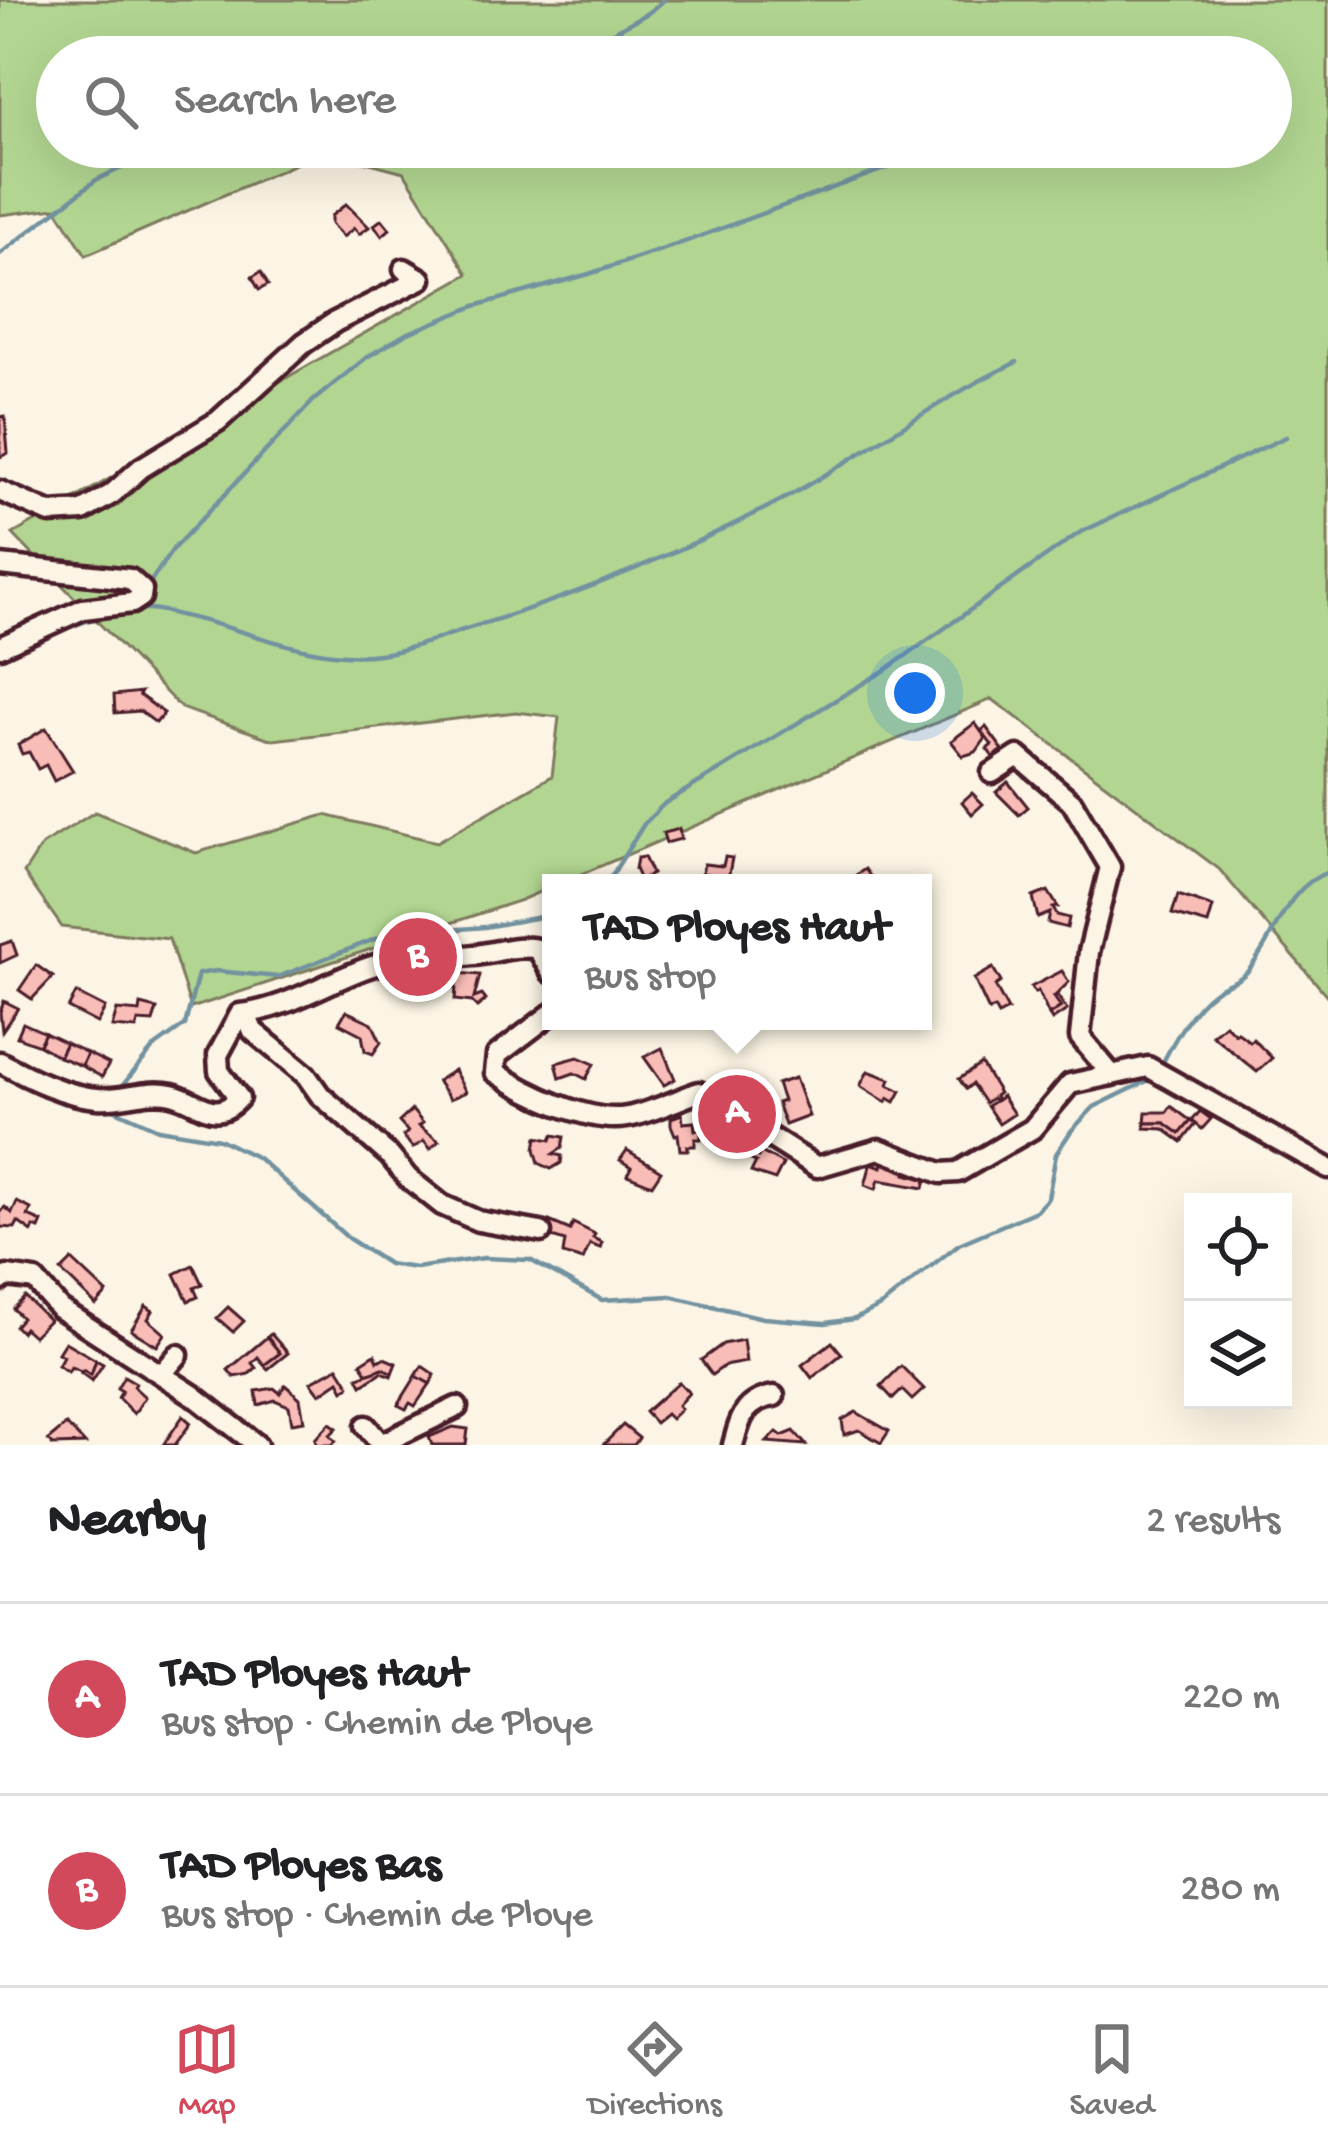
<!DOCTYPE html>
<html lang="en">
<head>
<meta charset="utf-8">
<style>
	:root { --surface:#fff; --page:#f6f6f6; --text:#202124; --muted:#757577; --line:#e0e0e0; --accent:#d1495b }
	body { margin:0; font-family:"Gochi Hand",sans-serif; background:var(--page); color:var(--text) }
	.controls { position:absolute; right:36px; bottom:36px; display:grid; overflow:hidden; border-radius:0px; box-shadow:0 12px 48px #0002 }
	.controls button { width:108px; height:108px; display:grid; place-items:center; padding:0; border:0; border-bottom:3px solid var(--line); background:var(--surface); color:var(--text); font:60px sans-serif }
	.you { position:absolute; left:915px; top:693px; width:42px; height:42px; margin:-30px; border:9px solid #fff; border-radius:50%; background:#1a73e8; box-shadow:0 0 0 18px #1a73e833 }
	.badge { display:grid; place-items:center; width:78px; height:78px; border-radius:50%; background:var(--accent); color:#fff; font-size:39px; font-weight:700 }
	.pin { position:absolute; translate:-50% -50%; border:6px solid #fff; box-shadow:0 3px 12px #0006 }
	.popup { position:absolute; left:542px; top:874px; width:390px; height:156px; box-sizing:border-box; display:grid; place-content:center; border-radius:0px; background:var(--surface); filter:drop-shadow(0 3px 9px #0005); font-size:39px; white-space:nowrap; color:var(--muted) }
	.popup b { font-size:45px; color:var(--text) }
	.popup::after { content:''; position:absolute; left:50%; top:100%; margin-left:-24px; border:24px solid transparent; border-top-color:var(--surface) }
	.list { margin:0; padding:0; list-style:none }
	h2 { display:flex; justify-content:space-between; align-items:center; height:156px; margin:0; padding:0 48px; font-size:51px }
	h2 small { font-size:39px; font-weight:400; color:var(--muted) }
	.list li { display:grid; grid-template-columns:78px 1fr auto; gap:36px; align-items:center; box-sizing:border-box; height:192px; padding:0 48px; border-top:3px solid var(--line) }
	.list b { display:block; font-size:45px; white-space:nowrap }
	.list p { margin:0; font-size:39px; white-space:nowrap; color:var(--muted) }
	.list em { font-size:39px; font-style:normal; color:var(--muted) }
	.icon { flex:none; width:66px; height:66px; fill:none; stroke:currentColor; stroke-width:2; stroke-linecap:round; stroke-linejoin:round }
	.map { position:relative; flex:none; width:1328px; height:1445px; overflow:hidden }
	.search { position:absolute; background:var(--surface); box-shadow:0 12px 48px #0002; left:36px; right:36px; top:36px; height:132px; display:flex; align-items:center; gap:30px; box-sizing:border-box; padding:0 42px; border-radius:66px; color:var(--muted); font-size:45px }
	.sheet { height:540px; background:var(--surface) }
	nav { display:flex; justify-content:space-around; align-items:center; box-sizing:border-box; height:168px; border-top:3px solid var(--line); background:var(--surface); font-size:33px; color:var(--muted) }
	nav a { display:grid; justify-items:center; gap:6px }
	nav .on { color:var(--accent) }
	.map>svg:first-child { display:block }
</style>
</head>
<body>
<div class="map">
<svg width="1328" height="1445" viewBox="0 0 1328 1445">
	<rect width="100%" height="100%" fill="#fcf5e5"/>
	<filter id="ink" filterUnits="userSpaceOnUse"><feTurbulence type="fractalNoise" baseFrequency=".00833" numOctaves="2"/><feDisplacementMap in="SourceGraphic" scale="24" xChannelSelector="R" yChannelSelector="G"/><feConvolveMatrix kernelMatrix="1 2 1 2 8 2 1 2 1" color-interpolation-filters="sRGB"/></filter>
	<g filter="url(#ink)">
		<path fill="#b2d691" stroke="#7e7a5e" stroke-width="3" fill-rule="evenodd" d="M0 0H1328V997L1219 869 992 699 561 883H551V887L521 900 191 1008 169 939 62 927 24 873 42 845 95 812 196 853 325 815 437 842 552 776 559 717 516 712 273 740 181 708 13 534 468 274 404 172 325 151 86 255 56 208 0 215ZM57 57H1271V147H57Z"/>
		<g fill="none" stroke-linecap="round" stroke-linejoin="round">
			<g stroke="#7392a0" stroke-width="4.5">
				<polyline points="567,57 650,12 664,0"/>
				<polyline points="0,254 96,180 166,147"/>
				<polyline points="147,587 173,549 314,400 367,357 406,334 475,306 589,274 676,245 942,148"/>
				<path d="M43 637C70 626 119 608 148 609 160 609 173 614 184 616 249 630 313 663 380 654 412 650 445 635 476 626 581 594 675 555 772 505 856 461 931 402 1017 362"/>
				<polyline points="607,883 644,824 665,803 887,669 1079,533 1286,437"/>
				<path d="M1160 1068C1173 1042 1191 1008 1215 991 1226 983 1237 983 1247 972 1275 940 1284 888 1328 872"/>
				<polyline points="0,1073 62,1103 113,1109 158,1129 219,1139 258,1158 348,1238 388,1264 416,1268 484,1258 530,1260 602,1300 670,1296 763,1318 825,1323 855,1319 882,1305 959,1244 1036,1211 1048,1198 1056,1154 1071,1131 1094,1107 1149,1080"/>
				<polyline points="123,1085 153,1048 185,1025 198,974 216,971 278,977 385,935 485,927 551,915"/>
			</g>
		</g>
		<g fill="#f9bdb8" stroke="#4a1f2b" stroke-width="3">
			<polygon points="346,204 369,227 359,234 354,228 343,237 331,224 331,216"/>
			<polygon points="382,219 390,229 382,236 374,225"/>
			<polygon points="261,272 268,285 259,290 252,277"/>
			<polygon points="5,416 8,453 0,457 0,417"/>
			<polygon points="141,692 139,695 164,713 156,723 140,711 115,713 114,695"/>
			<polygon points="975,723 986,738 976,752 963,756 951,741"/>
			<polygon points="986,727 1003,750 993,757 987,749 992,745 981,731"/>
			<polygon points="46,728 73,771 54,781 46,765 38,769 29,752 22,754 18,745"/>
			<polygon points="1008,782 1028,807 1019,815 996,792"/>
			<polygon points="972,793 983,804 972,814 962,802"/>
			<polygon points="679,829 681,839 666,843 663,833"/>
			<polygon points="644,857 652,874 640,880 635,869 637,858"/>
			<polygon points="725,857 732,858 728,879 708,878 708,874 702,873 704,864 723,866"/>
			<polygon points="865,869 875,883 853,883 850,879"/>
			<polygon points="1048,891 1058,907 1053,908 1057,915 1069,918 1067,928 1048,923 1050,913 1038,918 1033,897"/>
			<polygon points="1178,895 1213,907 1208,924 1172,914"/>
			<polygon points="12,941 17,955 0,963 0,945"/>
			<polygon points="36,965 53,977 32,999 19,990"/>
			<polygon points="993,968 1001,982 995,986 1008,1010 998,1015 994,1008 989,1011 974,979"/>
			<polygon points="1062,971 1069,982 1054,997 1061,1007 1049,1015 1038,991 1035,993 1031,987"/>
			<polygon points="457,973 480,975 474,998 482,995 486,1000 477,1007 472,1002 455,1000"/>
			<polygon points="76,993 105,1008 97,1023 68,1008"/>
			<polygon points="1057,995 1067,1010 1052,1020 1049,1015 1061,1007 1054,997"/>
			<polygon points="4,1001 18,1008 2,1031 0,1012"/>
			<polygon points="141,1005 157,1009 153,1022 138,1021 136,1029 112,1027 117,1010 140,1012"/>
			<polygon points="346,1011 372,1023 381,1042 373,1054 365,1051 362,1035 339,1023"/>
			<polygon points="23,1023 45,1033 39,1045 17,1037"/>
			<polygon points="1225,1024 1235,1034 1237,1032 1250,1042 1253,1039 1272,1058 1257,1072 1212,1035"/>
			<polygon points="45,1033 66,1043 59,1057 39,1045"/>
			<polygon points="66,1043 87,1053 82,1066 59,1057"/>
			<polygon points="662,1048 675,1079 664,1085 644,1057"/>
			<polygon points="87,1053 109,1064 102,1077 82,1066"/>
			<polygon points="578,1057 594,1064 586,1079 574,1073 560,1078 556,1063"/>
			<polygon points="981,1064 999,1093 995,1096 997,1100 1002,1096 1014,1114 999,1124 987,1106 995,1101 992,1098 985,1103 972,1084 966,1089 959,1079"/>
			<polygon points="454,1070 466,1092 450,1099 437,1081"/>
			<polygon points="868,1071 890,1079 888,1085 901,1091 895,1102 888,1098 886,1102 860,1086"/>
			<polygon points="795,1078 809,1116 785,1125 777,1103 783,1101 777,1084"/>
			<polygon points="1171,1106 1191,1121 1180,1134 1165,1123 1145,1123 1146,1112 1167,1112"/>
			<polygon points="412,1110 423,1123 419,1126 439,1141 430,1149 424,1141 413,1148 403,1136 408,1132 399,1122"/>
			<polygon points="1200,1111 1211,1119 1202,1129 1192,1121"/>
			<polygon points="682,1114 683,1123 694,1122 695,1130 701,1130 701,1139 695,1139 695,1146 687,1146 688,1150 680,1150 678,1134 675,1135 671,1125 671,1118"/>
			<polygon points="1191,1121 1196,1124 1182,1142 1164,1129 1145,1128 1145,1123 1165,1123 1180,1134"/>
			<polygon points="553,1135 564,1137 562,1148 553,1154 562,1156 561,1163 551,1169 539,1163 535,1149 537,1137 551,1140"/>
			<polygon points="627,1150 661,1171 652,1185 627,1175 631,1167 620,1160"/>
			<polygon points="761,1152 783,1164 775,1180 751,1172 756,1162 749,1159 752,1154 758,1157"/>
			<polygon points="884,1159 908,1167 906,1174 926,1180 924,1188 879,1180 876,1189 865,1185 871,1163 882,1167"/>
			<polygon points="17,1202 31,1209 28,1216 42,1222 39,1229 34,1227 32,1232 18,1222 15,1228 0,1227 0,1212 5,1207 12,1213"/>
			<polygon points="549,1221 570,1230 573,1223 595,1234 593,1238 602,1242 600,1248 590,1244 583,1260 563,1254 565,1241 542,1234"/>
			<polygon points="72,1260 107,1293 96,1305 61,1271"/>
			<polygon points="193,1265 202,1284 194,1288 198,1297 188,1301 175,1274"/>
			<polygon points="25,1297 49,1320 33,1336 24,1328 21,1332 15,1326 22,1318 13,1309"/>
			<polygon points="146,1306 153,1311 148,1319 165,1334 157,1346 131,1330"/>
			<polygon points="228,1307 244,1321 233,1332 217,1318"/>
			<polygon points="271,1334 288,1353 268,1369 264,1365 280,1353 267,1337"/>
			<polygon points="267,1337 280,1353 264,1365 258,1357 252,1363 256,1368 249,1374 234,1377 228,1370"/>
			<polygon points="743,1340 746,1362 724,1366 712,1375 701,1360 723,1344"/>
			<polygon points="65,1342 96,1360 91,1375 71,1367 68,1372 58,1365 63,1356 58,1353"/>
			<polygon points="832,1342 842,1354 812,1378 802,1365"/>
			<polygon points="375,1354 378,1361 384,1358 396,1363 392,1373 383,1368 369,1376 361,1363"/>
			<polygon points="96,1360 103,1364 92,1381 81,1373 83,1370 91,1375"/>
			<polygon points="422,1366 435,1375 430,1384 416,1376"/>
			<polygon points="901,1366 924,1389 912,1400 902,1390 893,1399 881,1386"/>
			<polygon points="338,1367 350,1386 344,1390 339,1381 320,1394 311,1382"/>
			<polygon points="383,1368 392,1373 391,1376 382,1372 362,1385 358,1377"/>
			<polygon points="124,1376 136,1383 134,1387 145,1397 134,1414 118,1398 122,1391 117,1388"/>
			<polygon points="416,1376 430,1384 415,1406 410,1403 406,1409 398,1405"/>
			<polygon points="679,1382 689,1393 678,1405 681,1409 671,1419 666,1414 655,1423 645,1412"/>
			<polygon points="285,1385 300,1398 304,1421 292,1423 289,1406 275,1400 258,1405 256,1391 274,1388 280,1393"/>
			<polygon points="856,1412 889,1431 881,1443 859,1430 844,1435 842,1420"/>
			<polygon points="183,1416 191,1423 175,1445 163,1445"/>
			<polygon points="330,1423 337,1428 330,1435 336,1441 332,1445 317,1445 315,1439"/>
			<polygon points="66,1425 74,1432 85,1444 52,1445 48,1440"/>
			<polygon points="623,1425 639,1438 634,1445 603,1445"/>
			<polygon points="453,1427 468,1429 466,1445 432,1445 429,1437"/>
			<polygon points="794,1431 806,1445 767,1442 777,1432 782,1436"/>
		</g>
		<g fill="none" stroke-linecap="round" stroke-linejoin="round">
			<g stroke="#4a1f2b" stroke-width="27">
				<g id="minor">
					<polyline points="0,491 50,513 83,511 112,494 141,468 218,421 304,343 335,322 421,279 404,269"/>
					<polyline points="0,565 130,579 142,590 141,597 132,603 83,609 0,647"/>
					<polyline points="992,773 1018,756 1072,802 1110,867 1089,952 1080,1037 1112,1075"/>
					<polyline points="246,1014 253,1031 306,1075 320,1095 389,1155 408,1178 442,1205 478,1221 541,1232"/>
					<path d="M551 1014 497 1055 495 1072C526 1093 589 1124 627 1117 651 1113 676 1100 699 1092L817 1167 879 1149 941 1173 958 1172 1032 1129 1070 1084 1148 1067 1328 1168"/>
					<path d="M0 1062C29 1078 63 1095 97 1098 121 1101 147 1088 172 1094 200 1101 215 1125 239 1098L219 1071 218 1055 240 1014C294 1008 338 973 390 961 419 954 446 959 474 955 497 953 515 944 538 949L551 972"/>
					<polyline points="0,1281 7,1276 35,1280 60,1309 193,1395 257,1445"/>
					<polyline points="162,1374 178,1355"/>
					<polyline points="366,1426 382,1445"/>
					<polyline points="383,1443 457,1407"/>
					<path d="M733 1445C740 1419 744 1401 774 1396"/>
				</g>
			</g>
			<use href="#minor" stroke="#fcf5e5" stroke-width="18"/>
		</g>
	</g>
</svg>
<div class="controls">
<button><svg class="icon" aria-label="locate" viewBox="0 0 24 24"><circle cx="12" cy="12" r="6"/><path d="M12 2v4M12 18v4M2 12h4M18 12h4"/></svg></button>
<button><svg class="icon" aria-label="layers" viewBox="0 0 24 24"><path d="M12 4l9 5-9 5-9-5zM3 14l9 5 9-5"/></svg></button>
</div>
<div class="you"></div>
<div class="pin badge" style="left:737px;top:1114px">A</div>
<div class="popup"><b>TAD Ployes Haut</b>Bus stop</div>
<div class="pin badge" style="left:418px;top:957px">B</div>
<div class="search"><svg class="icon" aria-label="search" viewBox="0 0 24 24"><circle cx="10" cy="10" r="6"/><path d="M15 15l6 6"/></svg>Search here</div>
</div>
<section class="sheet">
<h2>Nearby<small>2 results</small></h2>
<ul class="list">
<li><span class="badge">A</span><div><b>TAD Ployes Haut</b><p>Bus stop · Chemin de Ploye</p></div><em>220 m</em></li>
<li><span class="badge">B</span><div><b>TAD Ployes Bas</b><p>Bus stop · Chemin de Ploye</p></div><em>280 m</em></li>
</ul>
</section>
<nav>
<a class="on"><svg class="icon" aria-label="map" viewBox="0 0 24 24"><path d="M3 6l6-2 6 2 6-2v14l-6 2-6-2-6 2zM9 4v14M15 6v14"/></svg>Map</a>
<a><svg class="icon" aria-label="directions" viewBox="0 0 24 24"><path d="M12 3l9 9-9 9-9-9zM9 14v-3h6M13 9l2 2-2 2"/></svg>Directions</a>
<a><svg class="icon" aria-label="saved" viewBox="0 0 24 24"><path d="M7 4h10v16l-5-4-5 4z"/></svg>Saved</a>
</nav>
</body>
</html>
